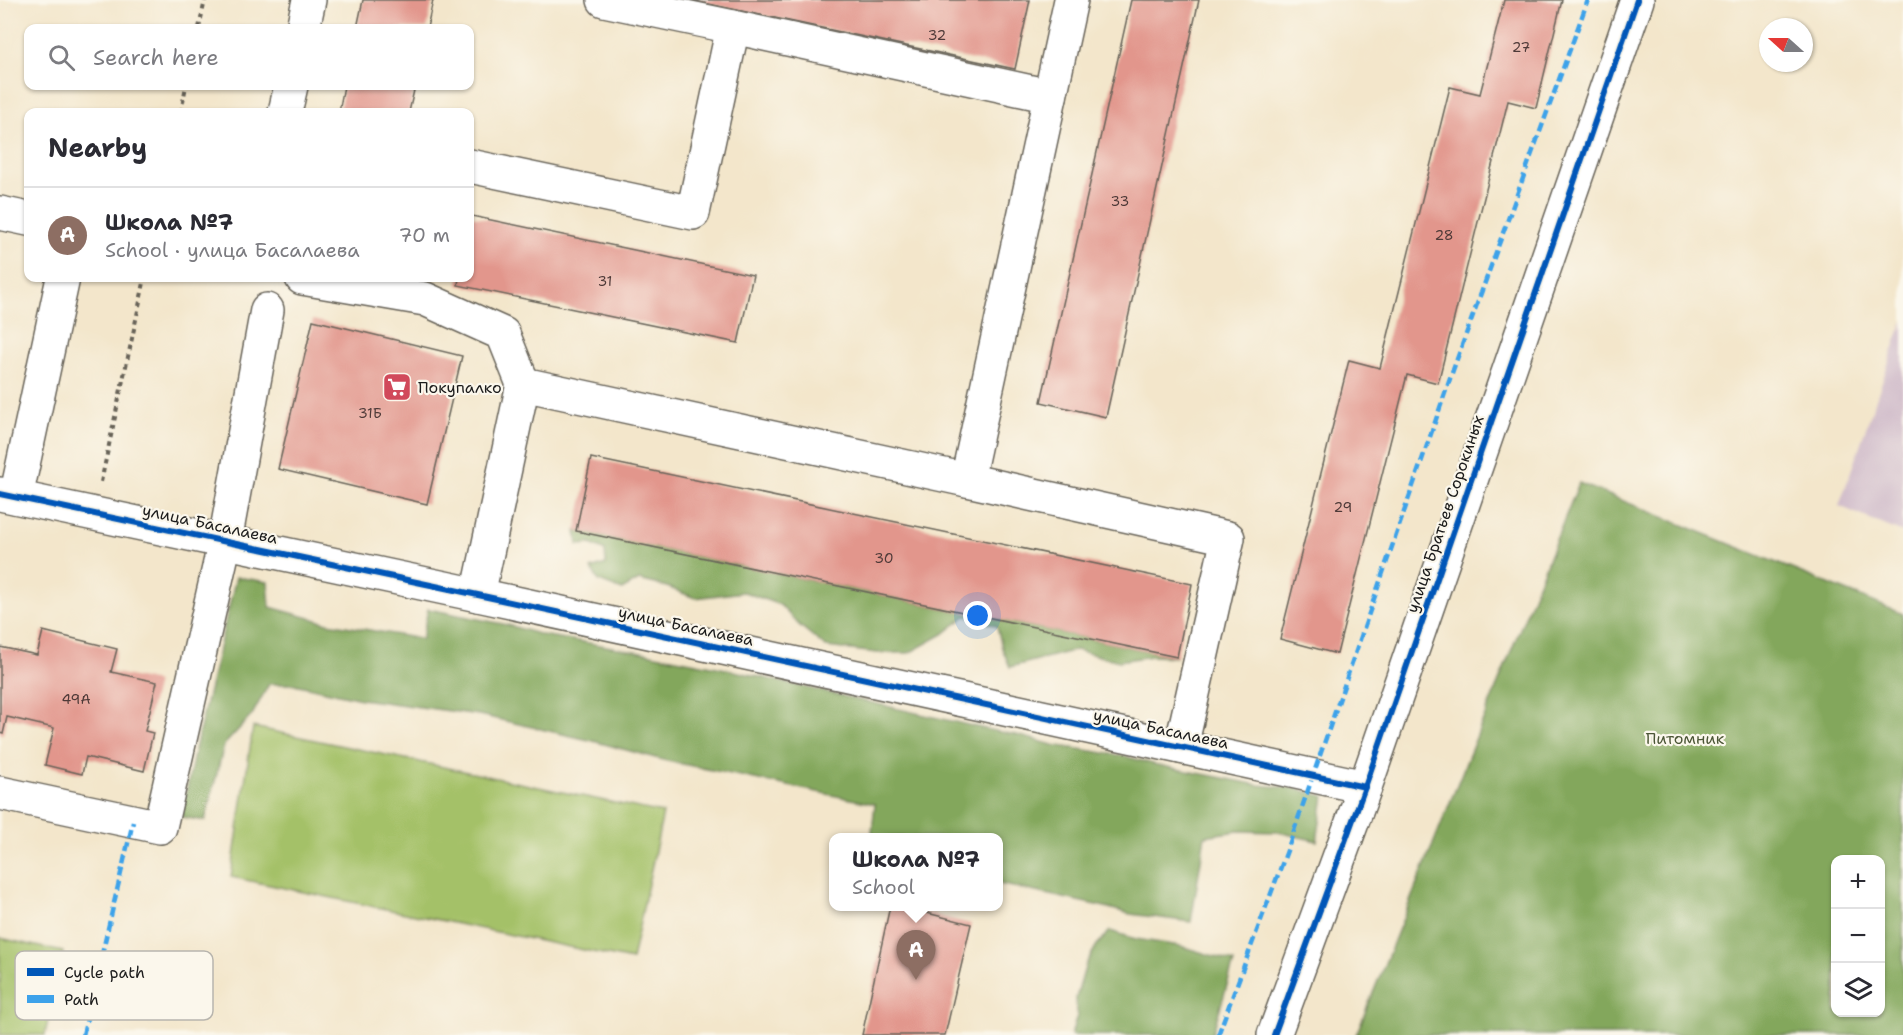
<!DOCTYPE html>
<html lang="en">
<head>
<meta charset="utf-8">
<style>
	:root { --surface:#fff; --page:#f2f2f3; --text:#2b2b33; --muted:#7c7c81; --line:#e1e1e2; --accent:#2563eb }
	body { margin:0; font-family:"Shantell Sans",sans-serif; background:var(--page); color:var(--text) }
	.controls { position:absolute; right:18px; bottom:18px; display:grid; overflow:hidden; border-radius:12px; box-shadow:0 2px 4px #0004 }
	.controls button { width:54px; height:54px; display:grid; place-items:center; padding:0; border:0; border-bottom:2px solid var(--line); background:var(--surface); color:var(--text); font:30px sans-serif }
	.compass { position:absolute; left:1759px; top:18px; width:54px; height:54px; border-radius:50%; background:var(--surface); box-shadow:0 2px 4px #0004; rotate:291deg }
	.you { position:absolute; left:978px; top:616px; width:21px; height:21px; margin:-15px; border:4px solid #fff; border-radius:50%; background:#1a73e8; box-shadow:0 0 0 9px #1a73e833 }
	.badge { display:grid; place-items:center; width:39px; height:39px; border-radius:50%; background:var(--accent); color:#fff; font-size:20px; font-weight:700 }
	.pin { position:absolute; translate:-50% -50px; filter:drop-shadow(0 2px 3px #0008) }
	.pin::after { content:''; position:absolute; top:32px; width:21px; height:18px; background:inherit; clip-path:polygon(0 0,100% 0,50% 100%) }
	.popup { position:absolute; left:829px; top:833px; width:174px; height:78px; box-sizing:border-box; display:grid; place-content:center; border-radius:12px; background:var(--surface); filter:drop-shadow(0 2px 4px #0005); font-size:20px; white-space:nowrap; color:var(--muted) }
	.popup b { font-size:22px; color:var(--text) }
	.popup::after { content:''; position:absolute; left:50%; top:100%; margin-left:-12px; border:12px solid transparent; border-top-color:var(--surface) }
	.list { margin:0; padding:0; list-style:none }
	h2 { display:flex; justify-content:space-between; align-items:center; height:78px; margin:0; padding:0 24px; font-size:26px }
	h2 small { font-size:20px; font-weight:400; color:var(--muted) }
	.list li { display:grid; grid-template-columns:39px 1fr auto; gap:18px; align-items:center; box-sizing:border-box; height:96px; padding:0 24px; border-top:2px solid var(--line) }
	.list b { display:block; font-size:22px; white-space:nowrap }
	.list p { margin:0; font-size:20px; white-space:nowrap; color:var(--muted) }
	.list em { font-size:20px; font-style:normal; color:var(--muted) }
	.icon { flex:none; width:33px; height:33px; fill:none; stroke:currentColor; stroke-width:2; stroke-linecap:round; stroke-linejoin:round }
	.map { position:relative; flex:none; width:1903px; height:1035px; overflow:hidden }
	.search { position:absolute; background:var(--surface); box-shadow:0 2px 4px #0004; left:24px; top:24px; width:450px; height:66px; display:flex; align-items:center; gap:15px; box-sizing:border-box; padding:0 21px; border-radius:12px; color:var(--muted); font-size:22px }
	.panel { position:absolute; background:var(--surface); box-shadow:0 2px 4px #0004; left:24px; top:108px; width:450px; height:174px; border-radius:12px }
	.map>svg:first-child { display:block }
</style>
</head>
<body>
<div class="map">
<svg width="1903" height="1035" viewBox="0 0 1903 1035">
	<rect width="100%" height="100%" fill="#fbf7ec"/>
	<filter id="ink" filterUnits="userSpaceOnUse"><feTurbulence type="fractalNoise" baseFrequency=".0167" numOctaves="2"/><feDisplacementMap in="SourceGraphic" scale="12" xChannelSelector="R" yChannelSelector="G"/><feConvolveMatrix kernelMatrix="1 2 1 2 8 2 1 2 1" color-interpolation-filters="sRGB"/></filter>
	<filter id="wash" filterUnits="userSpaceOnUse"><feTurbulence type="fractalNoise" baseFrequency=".008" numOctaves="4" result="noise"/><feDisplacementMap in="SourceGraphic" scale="24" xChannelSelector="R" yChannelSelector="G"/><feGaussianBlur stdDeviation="1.35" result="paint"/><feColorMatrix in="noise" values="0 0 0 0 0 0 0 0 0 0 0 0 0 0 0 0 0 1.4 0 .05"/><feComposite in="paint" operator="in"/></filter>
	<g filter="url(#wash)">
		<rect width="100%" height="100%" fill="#f3e6cb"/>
		<polygon fill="#d1bdcb" points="1903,321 1903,533 1839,506"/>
		<g fill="#a4c168" stroke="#606e42" stroke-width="1.5">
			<polygon points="253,727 663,813 632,960 231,877"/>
			<polygon points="0,938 63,952 45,1035 0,1035"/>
		</g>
		<g fill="#83a75c" stroke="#50623c" stroke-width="1.5" fill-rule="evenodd">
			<path d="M1579 483 1903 614V1035H1356ZM1836 860H1880V1012H1836Z"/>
			<polygon points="576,531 1177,657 1152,656 1119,661 1076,650 1010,667 1002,648 997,626 966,616 943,634 909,653 877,653 826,647 799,625 780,605 744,592 695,598 667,587 639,580 622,590 599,581 591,569 606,564 605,551 591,544 578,545"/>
			<polygon points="236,577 268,582 270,607 328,623 422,639 428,609 508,625 542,635 641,652 717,667 990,730 1017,735 1053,745 1124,756 1157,765 1258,785 1293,788 1324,796 1317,841 1278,832 1238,831 1205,836 1191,922 1130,914 1105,907 999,884 998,838 875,837 872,832 875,804 663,760 593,741 479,715 361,699 294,684 269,684 252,715 224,745 205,821 181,817 196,745"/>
			<polygon points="1110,931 1136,939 1180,946 1234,962 1212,1035 1071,1035 1077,1016 1076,998 1086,964 1097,945"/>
		</g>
		<g id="blocks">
			<g fill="#e2968c">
				<polygon points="363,0 433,0 427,28 357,28"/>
				<polygon points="690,0 1030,0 1015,69"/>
				<polygon points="1131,0 1199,0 1106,417 1041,402"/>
				<polygon points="1504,0 1562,0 1536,108 1508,101 1438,383 1407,375 1337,654 1280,639 1349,360 1380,368 1450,87 1480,94"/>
				<polygon points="344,86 415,86 409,112 339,112"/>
				<polygon points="472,216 753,275 738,343 458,285 459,278 470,278 470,230"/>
				<polygon points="313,320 462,356 427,504 278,469"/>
				<polygon points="591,458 1192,584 1177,657 576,531"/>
				<polygon points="43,631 117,649 111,672 157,682 145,731 153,733 144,771 86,757 82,774 45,765 54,728 7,717 3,734 0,733 0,647 37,655"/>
				<polygon points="890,906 899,906 971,924 945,1035 862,1035"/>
			</g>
		</g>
	</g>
	<g filter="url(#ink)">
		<use href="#blocks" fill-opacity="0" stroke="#676359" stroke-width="1.5"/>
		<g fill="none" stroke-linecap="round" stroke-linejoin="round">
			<g stroke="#676359" stroke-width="36">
				<g id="minor">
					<polyline points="604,0 733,27"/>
					<polyline points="1071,0 967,480 1228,538 1181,747"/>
					<polyline points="303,28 309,0"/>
					<polyline points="285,112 291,86"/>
					<polyline points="470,166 693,213 733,27 1050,96"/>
					<polyline points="0,213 28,219"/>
					<polyline points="302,278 425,299 503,334 523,384"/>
					<polyline points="0,494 478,595 1365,787"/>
					<polyline points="16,497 63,278"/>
					<polyline points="478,595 523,384 967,480"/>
					<polyline points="0,793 160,827 225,541 267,310"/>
					<polyline points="1274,1035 1365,787 1637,0"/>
				</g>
			</g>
			<g stroke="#676359" stroke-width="4" stroke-dasharray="4.5 4.5" stroke-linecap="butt">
				<polyline points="199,28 205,0"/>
				<polyline points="181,112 186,86"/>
				<polyline points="101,482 145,278"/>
			</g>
			<use href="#minor" stroke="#fff" stroke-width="33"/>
			<g stroke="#3da2ea" stroke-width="4.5" stroke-dasharray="9 4.5" stroke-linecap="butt">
				<polyline points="83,1035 133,822"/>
				<polyline points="1218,1035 1288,848 1453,370 1588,0"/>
			</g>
			<g stroke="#fbf7ec" stroke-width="10">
				<g id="cycleway">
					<polyline points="0,494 478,595 1365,787"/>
					<polyline points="1274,1035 1365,787 1637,0"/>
				</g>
			</g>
			<use href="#cycleway" stroke="#0057b8" stroke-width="6"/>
		</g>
	</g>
	<defs>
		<g id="supermarket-square" transform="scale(1.5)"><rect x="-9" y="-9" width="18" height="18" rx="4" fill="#d1495b" stroke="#fbf7ec"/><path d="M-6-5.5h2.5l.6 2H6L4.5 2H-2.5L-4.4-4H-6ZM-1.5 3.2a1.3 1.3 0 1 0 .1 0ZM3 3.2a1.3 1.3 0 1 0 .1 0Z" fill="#fff"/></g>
	</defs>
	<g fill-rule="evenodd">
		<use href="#supermarket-square" x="397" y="387"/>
	</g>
	<g text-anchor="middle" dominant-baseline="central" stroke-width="4.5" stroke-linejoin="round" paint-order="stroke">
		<g font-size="14" fill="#4e3a38">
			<text x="937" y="35">32</text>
			<text x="1521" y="47">27</text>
			<text x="1120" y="201">33</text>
			<text x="1444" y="235">28</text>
			<text x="605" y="281">31</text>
			<text x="370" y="413">31Б</text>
			<text x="1343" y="507">29</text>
			<text x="884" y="558">30</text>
			<text x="76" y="699">49А</text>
		</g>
		<g font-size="16" fill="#1c1c1c" stroke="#fbf7ec" text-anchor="start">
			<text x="418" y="387">Покупалко</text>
		</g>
		<g font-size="16" fill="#1c1c1c" stroke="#fbf7ec">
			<text transform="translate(1445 514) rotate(-71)">улица Братьев Сорокиных</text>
			<text transform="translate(210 524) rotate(12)">улица Басалаева</text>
			<text transform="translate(686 626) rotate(12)">улица Басалаева</text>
			<text transform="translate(1161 729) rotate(12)">улица Басалаева</text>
		</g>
		<g font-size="16" fill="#4c5637" stroke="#fbf7ec">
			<text x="1685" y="738">Питомник</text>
		</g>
	</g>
	<rect x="15" y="951" width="198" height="69" rx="9" fill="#fbf7ec" stroke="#b8b5ae" stroke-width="1.5"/>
	<rect x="27" y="968" width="27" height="8" fill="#0057b8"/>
	<rect x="27" y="995" width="27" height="8" fill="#3da2ea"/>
	<g font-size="16" fill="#1c1c1c">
		<text x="64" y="978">Cycle path</text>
		<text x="64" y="1005">Path</text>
	</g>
</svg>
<div class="controls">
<button>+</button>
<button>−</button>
<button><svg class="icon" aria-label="layers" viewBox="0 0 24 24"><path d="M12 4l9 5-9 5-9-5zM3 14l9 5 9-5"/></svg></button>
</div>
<svg class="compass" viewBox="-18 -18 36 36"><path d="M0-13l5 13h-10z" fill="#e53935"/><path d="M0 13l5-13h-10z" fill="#7c7c81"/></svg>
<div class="you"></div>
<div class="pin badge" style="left:916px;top:980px;background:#8d6e63">A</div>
<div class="popup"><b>Школа №7</b>School</div>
<div class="search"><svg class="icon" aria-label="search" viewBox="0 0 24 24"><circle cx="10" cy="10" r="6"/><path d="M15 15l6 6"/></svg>Search here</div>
<section class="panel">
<h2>Nearby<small></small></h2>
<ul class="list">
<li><span class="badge" style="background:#8d6e63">A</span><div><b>Школа №7</b><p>School · улица Басалаева</p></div><em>70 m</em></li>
</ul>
</section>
</div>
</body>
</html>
